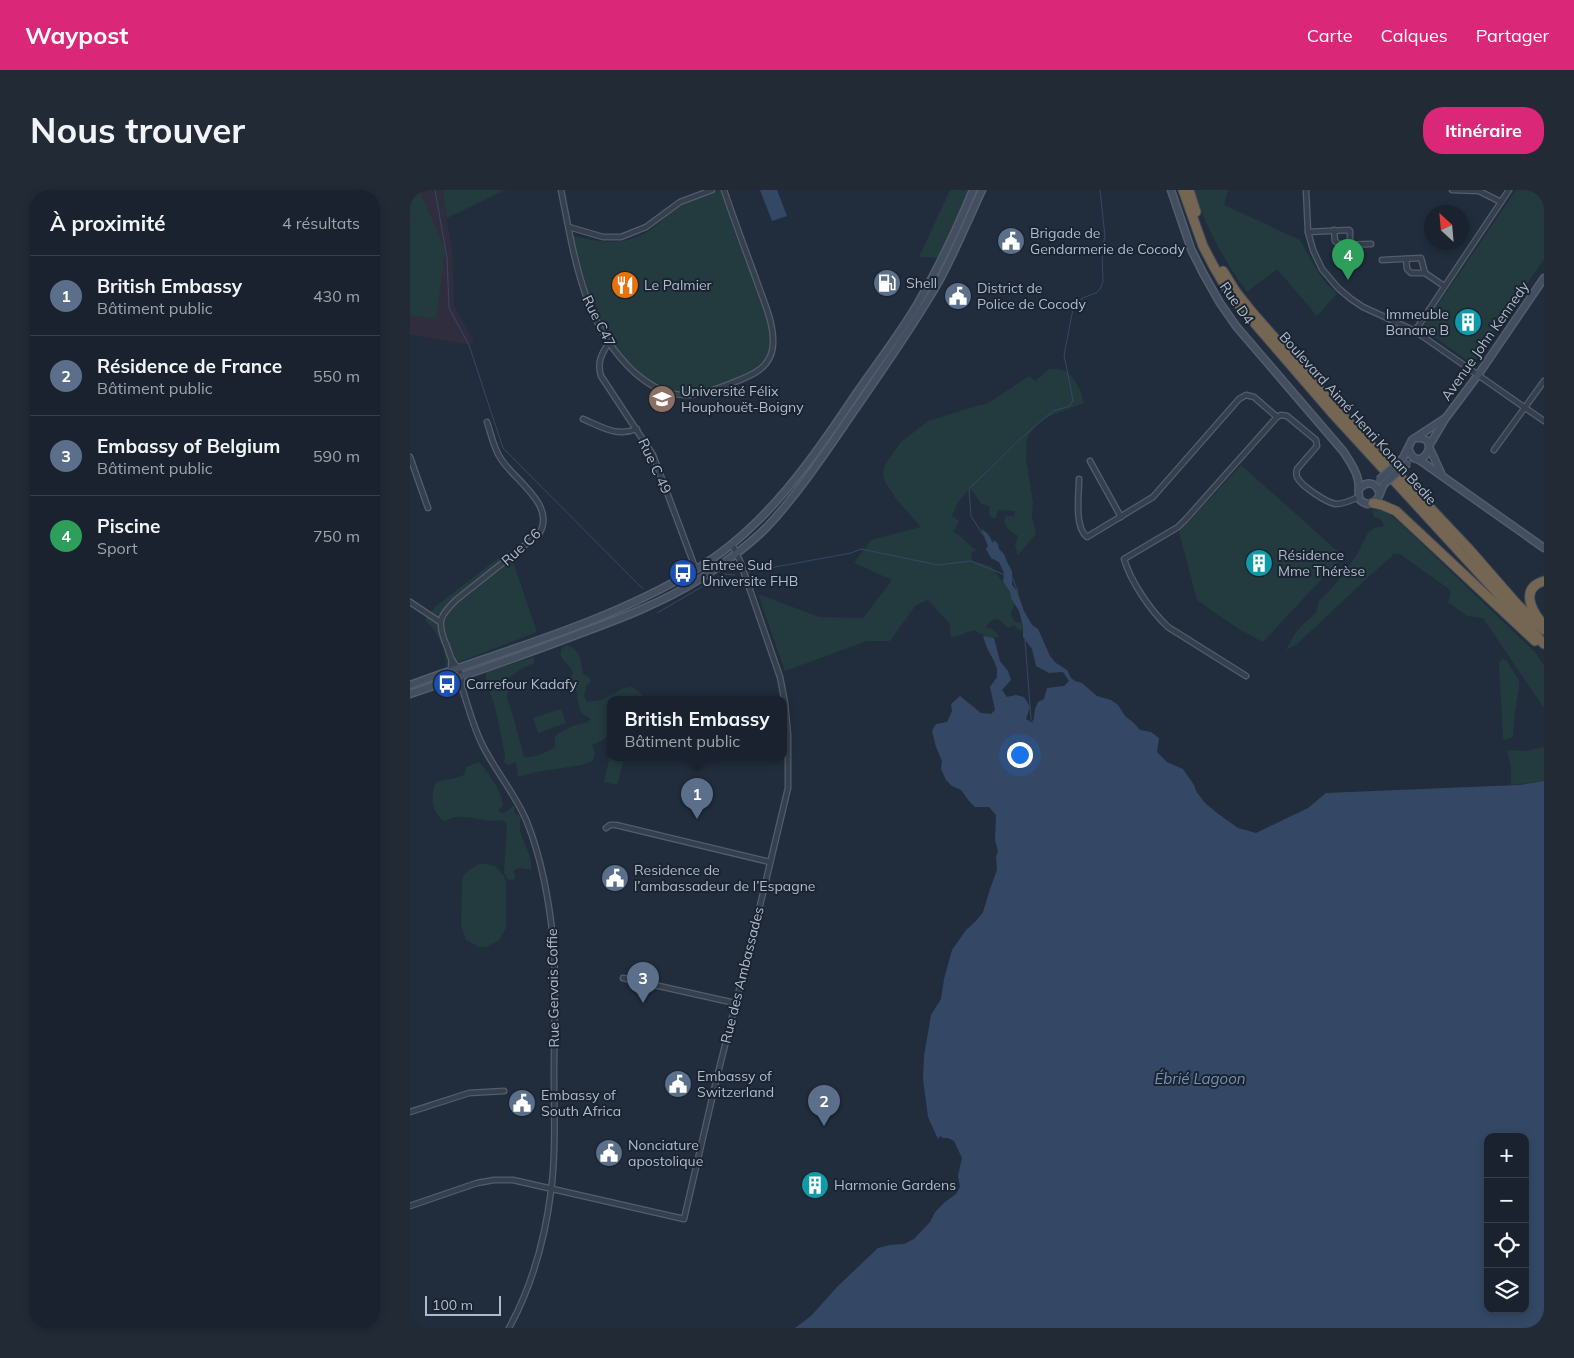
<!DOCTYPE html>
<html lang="fr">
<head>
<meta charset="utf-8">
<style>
	:root { --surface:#19222e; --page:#222a36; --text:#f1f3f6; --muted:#9fa4aa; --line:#373f4a; --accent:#db2777 }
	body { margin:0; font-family:Mulish,sans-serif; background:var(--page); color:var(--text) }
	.controls { position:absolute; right:15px; bottom:15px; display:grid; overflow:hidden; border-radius:10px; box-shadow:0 2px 8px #0003 }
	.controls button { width:45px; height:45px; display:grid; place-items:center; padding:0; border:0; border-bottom:1px solid var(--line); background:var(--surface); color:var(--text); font:25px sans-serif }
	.compass { position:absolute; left:1014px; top:15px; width:45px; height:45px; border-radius:50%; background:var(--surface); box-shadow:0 2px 8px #0003; rotate:334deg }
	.scale { position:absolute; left:15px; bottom:12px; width:76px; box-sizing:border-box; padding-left:5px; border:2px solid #b1bac9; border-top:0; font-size:14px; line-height:18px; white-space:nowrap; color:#b1bac9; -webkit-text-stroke:4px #1a2432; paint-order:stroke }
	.you { position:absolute; left:609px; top:564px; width:18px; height:18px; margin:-12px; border:4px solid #fff; border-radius:50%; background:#1a73e8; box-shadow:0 0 0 8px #1a73e833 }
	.badge { display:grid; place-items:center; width:32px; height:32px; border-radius:50%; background:var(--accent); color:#fff; font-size:16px; font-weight:700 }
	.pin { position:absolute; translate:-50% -41px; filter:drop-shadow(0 1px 2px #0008) }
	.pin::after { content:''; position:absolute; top:26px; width:18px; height:15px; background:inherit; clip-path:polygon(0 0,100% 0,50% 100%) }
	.popup { position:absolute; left:197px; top:506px; width:180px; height:65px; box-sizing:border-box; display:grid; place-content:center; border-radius:10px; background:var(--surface); filter:drop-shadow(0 1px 4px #0005); font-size:16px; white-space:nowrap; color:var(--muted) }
	.popup b { font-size:19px; color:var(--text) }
	.popup::after { content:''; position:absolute; left:50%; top:100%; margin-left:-10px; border:10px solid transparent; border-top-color:var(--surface) }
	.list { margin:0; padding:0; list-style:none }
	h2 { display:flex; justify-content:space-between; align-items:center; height:65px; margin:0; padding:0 20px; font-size:21px }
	h2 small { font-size:16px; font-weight:400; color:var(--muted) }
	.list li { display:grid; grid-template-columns:32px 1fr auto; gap:15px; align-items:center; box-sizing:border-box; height:80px; padding:0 20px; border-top:1px solid var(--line) }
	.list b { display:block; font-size:19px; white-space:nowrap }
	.list p { margin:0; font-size:16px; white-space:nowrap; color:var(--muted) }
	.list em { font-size:16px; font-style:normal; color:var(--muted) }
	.icon { flex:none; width:28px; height:28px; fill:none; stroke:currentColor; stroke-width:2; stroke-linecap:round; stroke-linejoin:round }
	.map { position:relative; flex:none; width:1134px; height:1138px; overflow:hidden; border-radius:20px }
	header { display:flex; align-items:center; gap:30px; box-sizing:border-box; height:70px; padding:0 25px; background:var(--accent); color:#fff }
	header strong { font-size:24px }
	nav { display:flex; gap:28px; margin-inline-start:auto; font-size:18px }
	.intro { display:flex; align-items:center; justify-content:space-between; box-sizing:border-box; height:120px; padding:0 30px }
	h1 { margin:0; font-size:35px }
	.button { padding:12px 22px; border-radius:20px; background:var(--accent); color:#fff; font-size:18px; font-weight:700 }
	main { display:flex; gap:30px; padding:0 30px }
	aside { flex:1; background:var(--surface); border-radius:20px; box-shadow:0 2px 8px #0003 }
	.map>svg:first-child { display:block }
</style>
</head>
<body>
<header>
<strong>Waypost</strong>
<nav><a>Carte</a><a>Calques</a><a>Partager</a></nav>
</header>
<div class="intro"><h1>Nous trouver</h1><a class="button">Itinéraire</a></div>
<main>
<aside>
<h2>À proximité<small>4 résultats</small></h2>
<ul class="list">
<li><span class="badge" style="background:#5c6f8a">1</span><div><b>British Embassy</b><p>Bâtiment public</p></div><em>430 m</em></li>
<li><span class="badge" style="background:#5c6f8a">2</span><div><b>Résidence de France</b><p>Bâtiment public</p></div><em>550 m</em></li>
<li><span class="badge" style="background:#5c6f8a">3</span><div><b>Embassy of Belgium</b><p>Bâtiment public</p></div><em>590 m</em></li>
<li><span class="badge" style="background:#2e9e5b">4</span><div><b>Piscine</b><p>Sport</p></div><em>750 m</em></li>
</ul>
</aside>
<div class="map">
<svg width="1134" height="1138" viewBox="0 0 1134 1138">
	<rect width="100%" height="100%" fill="#212d3d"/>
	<polygon fill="#302e3e" points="0,0 32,0 43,67 44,115 64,152 59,155 0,144"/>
	<g fill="#233b3e">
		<polygon points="0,0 9,0 35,59 26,129 0,125 0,29 13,39 0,28"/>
		<polygon points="32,0 95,0 37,28"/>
		<path d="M309 0H311C320 33 334 65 346 96 352 115 362 135 360 155 358 177 338 184 320 190 307 195 291 202 276 202 204 200 176 102 162 45 190 53 214 57 240 40 251 33 259 22 270 15 281 9 296 7 309 0Z"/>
		<polygon points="540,0 568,0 533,68 509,67"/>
		<path d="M784 0H818L814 15 890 50 905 77 915 92 927 104 907 126 867 79 837 102C814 71 796 37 784 0Z"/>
		<polygon points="1106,0 1134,0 1134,69 1062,174 1012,138"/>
		<path d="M639 179C643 179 648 179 652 180 663 183 672 202 674 213 654 221 624 227 617 250 615 257 618 263 616 269L623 312 622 327 626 344 608 365 605 355 608 346 598 339 594 331 596 326H604L605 321 588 320 586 328H582L579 324 580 316 571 314 564 303 559 299 548 312 542 326 549 331 543 342C555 347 555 354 567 360L561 363 562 371 581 376 600 402 601 408 605 413 601 423 604 431 611 433 613 437 612 440H608L604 435 598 438 588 429 582 430 575 437C582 439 586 440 589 447 579 449 572 445 564 440 554 442 551 447 541 447L539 433 518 410 506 415 480 451H457L375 481 348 404 409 427 453 428 482 390 444 373 461 350 511 337 486 309 474 290 473 282 476 273 490 253 518 231 566 216 577 214 619 186 625 191Z"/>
		<polygon points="831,275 933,366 853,452 827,438 787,410 769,342"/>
		<path d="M962 320C975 319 982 326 991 334L1125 462 1134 475V518L1073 428 1057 426 1038 412 1041 404 1039 399 990 364H984L952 393 886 455 876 460 884 445 890 437 906 423 909 411 923 397 946 366 958 343 964 338 974 336 971 329 964 327Z"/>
		<path d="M99 360 127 442 49 472 36 476C36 458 27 441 15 430L26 416Z"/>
		<path d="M157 455C171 460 171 472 173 484L178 486 181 490 180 493 176 496 174 506 177 512 191 510 214 498 221 497 227 500 237 510H201V545L197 546 195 549 182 555 185 563 183 571 172 575 126 582 108 587 106 572 98 575 94 572 95 565C91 549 89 533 85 517 82 506 75 495 76 482L124 467V473L113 478 93 491 95 494H103L106 496 97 503 98 512 102 522 114 567C125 568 136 563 145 557 145 554 144 550 145 548 147 541 169 533 176 533L181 529C178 526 173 526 171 522 166 513 168 493 161 487L163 483C160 473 145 469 153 457Z"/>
		<polygon points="1092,469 1096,470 1109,490 1109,499 1105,521 1103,547 1094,550 1093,547 1089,473"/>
		<polygon points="151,519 156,533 128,543 123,528"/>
		<polygon points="1134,557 1134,591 1101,595 1101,577 1097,560 1115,561"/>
		<polygon points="200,566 201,568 214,569 207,595 194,592"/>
		<path d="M69 572C77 581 94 604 93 616L88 620 91 623 96 622 103 616 105 617 104 622 111 627C110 633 109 638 111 644 114 655 123 667 121 680L110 678 104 680 105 687 103 690 97 689 94 683 97 634 93 630C77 633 61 625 45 627 42 628 38 630 34 631 21 622 20 606 26 592 36 589 45 590 55 584L56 577Z"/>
		<path d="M70 674H77L85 676 94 686 96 693V738L89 750 76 757H69L56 750 51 735 52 690C55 681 61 678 70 674Z"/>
	</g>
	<g fill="#344865" fill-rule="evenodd">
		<polygon points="350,0 367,0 377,26 362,31"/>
		<path d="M572 339 578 344 583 353 584 350 588 354 589 359 594 364 597 372 602 381V395L607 401 614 421 622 435 628 439 640 466 646 473 657 480 661 488 665 491 672 493 687 506 701 510 708 515 715 526 724 533 730 540 741 542 749 548 747 562 757 572 773 579 784 595 786 601 795 613 807 623 828 638 846 643 898 618 916 603 1109 595 1134 591V1138H385L401 1126 427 1097 468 1058 480 1055 494 1054 504 1049 520 1032 525 1022 535 1012 546 1004 550 997 548 986 552 968 544 951 538 948H533L530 946 528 949 518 927 513 889 514 866 521 825 531 809 534 789 542 760 556 740 566 731 573 722 580 699 587 680 586 667 588 661 585 650 586 625 579 617H565L559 611 551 600 542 596 536 590 531 579 532 571 526 557 522 541 526 534 537 532 542 521 541 514 550 506 571 523 581 524 585 520 580 497 587 487V479L584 471 577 458 573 446 584 448 590 471 598 481 601 490 592 500 597 507 606 505 614 507 620 517 616 529 623 533 625 519 628 512 634 509 637 498 654 496 659 491 653 482 639 483 626 476 622 459 613 447V437L609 421 601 408 600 402 593 392 594 383 589 372 581 368 576 359 578 356 572 341ZM1078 947H1115V1119H1078Z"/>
	</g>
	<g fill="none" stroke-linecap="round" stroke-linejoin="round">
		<g stroke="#344865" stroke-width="1">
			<polyline points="25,0 37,68 39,118 59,155 93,258 233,399"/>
			<polyline points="573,345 561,326 559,299 609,250 643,221 660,216 663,210 654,165 663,119 667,112 675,107 686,103 690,99 693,92 692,59 695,47 690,0"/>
			<polyline points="338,382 441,363 451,359 528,375 561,371 595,385"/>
			<polyline points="602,387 608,402"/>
			<polyline points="247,423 314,384 325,385"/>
			<polyline points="615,450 621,529 623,532"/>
		</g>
		<g stroke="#535d6b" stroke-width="7">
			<g id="minor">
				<path d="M151 0C164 65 173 135 224 182 240 196 257 206 279 205 293 205 309 198 322 193 341 186 362 178 363 154 364 132 353 110 346 89 335 59 324 30 314 0"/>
				<polyline points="896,0 898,42 903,60 912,79 928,98 941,109 953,117 1005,141 1134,231"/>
				<polyline points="1042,0 1069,1 1091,12"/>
				<polyline points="159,37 193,47 211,47 236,37 270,12 302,0"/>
				<polyline points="924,40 925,51 930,55 961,54"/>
				<polyline points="898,42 939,40 940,41 940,55"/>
				<polyline points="996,69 997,79 1001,83 1015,83 1034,96"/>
				<polyline points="972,70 1011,68 1015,83"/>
				<polyline points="1005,141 1099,0"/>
				<path d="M199 153C191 164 187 173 191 186L243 265 286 380"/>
				<path d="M173 229C192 237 206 247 227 239"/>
				<polyline points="1084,260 1134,191"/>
				<polyline points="0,267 18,318"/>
				<polyline points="680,271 711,327"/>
				<path d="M669 289C669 305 664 337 677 347L743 307 829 209 836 205 844 207 867 227"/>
				<polyline points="0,412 30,432"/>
				<path d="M42 470C40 481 41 488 51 495"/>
				<path d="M836 486 758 437C740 420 721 392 714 369L768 337 776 329 867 227 871 225 877 226 906 250 907 256 887 279C886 283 886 284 887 287 891 296 917 313 926 314 934 314 942 310 949 307"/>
				<path d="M51 495C58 515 63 537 73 556 86 582 106 605 117 632 133 672 140 716 144 758 146 800 144 842 144 883 144 922 146 963 141 1001 135 1049 122 1096 99 1138"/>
				<path d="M51 495C54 484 48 479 42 470 39 465 38 457 35 452 27 430 30 426 46 410L129 344C147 315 104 290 91 269 84 259 81 244 77 232"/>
				<polyline points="196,638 200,635 206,635 360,672"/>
				<polyline points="213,788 325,813"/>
				<polyline points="0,922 59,903 94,901"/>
				<polyline points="0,1016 67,993 84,990 103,990 274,1029 307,887 343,745 378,598 378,545 375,513 370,487 330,371 322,354"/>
				<polyline points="0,1133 0,1138"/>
			</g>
		</g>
		<g stroke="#535d6b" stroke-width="9">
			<g id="secondary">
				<path d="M761 0 781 59 793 83 810 113 826 136 933 261C939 270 946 279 948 290 950 296 947 304 950 310 952 312 954 313 957 314 970 313 969 303 974 294"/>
				<polyline points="1019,256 1035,229 1068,185 1134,88"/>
				<polyline points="1020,259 1031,283"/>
				<path d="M999 260C1008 287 1035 246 1006 248"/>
				<polyline points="993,268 1002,250 1034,229"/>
				<polyline points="1008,269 1134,358"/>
				<path d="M950 298C956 291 966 292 969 302"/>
				<path d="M0 495C95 460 197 433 285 380 356 338 403 268 448 201 468 172 490 144 508 113 529 77 547 39 563 0"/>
				<path d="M0 504C56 485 111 466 166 445 209 429 252 413 290 389 313 374 337 357 357 337 389 303 419 257 446 218 474 177 504 135 529 91 545 62 558 30 572 0"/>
			</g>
		</g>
		<g stroke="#404a58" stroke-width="11">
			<g id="motorway">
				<polyline points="773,0 793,56 804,77 821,106 923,224 1134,454"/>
				<polyline points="779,0 786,22"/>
				<polyline points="813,81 826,102 842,122 927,219 1059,359 1107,414 1134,440"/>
				<polyline points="963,313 972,315 986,321 1125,451"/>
				<path d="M1132 433C1121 420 1110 398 1134 391"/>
			</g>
		</g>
		<use href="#minor" stroke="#353f4d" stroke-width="4.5"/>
		<use href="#secondary" stroke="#434e60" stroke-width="6"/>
		<use href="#motorway" stroke="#746652" stroke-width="9"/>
		<g stroke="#535d6b" stroke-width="9" stroke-linecap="butt">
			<g id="secondary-bridge">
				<polyline points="969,290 993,268"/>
				<polyline points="974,294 998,273"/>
			</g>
		</g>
		<use href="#secondary-bridge" stroke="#434e60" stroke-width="6"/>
	</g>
	<defs>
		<g id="civic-disc" transform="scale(1.4375)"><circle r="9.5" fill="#5c6f8a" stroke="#1a2432"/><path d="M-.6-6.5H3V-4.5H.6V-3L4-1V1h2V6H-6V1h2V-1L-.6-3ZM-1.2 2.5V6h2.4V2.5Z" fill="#fff"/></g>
		<g id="fuel-disc" transform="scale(1.4375)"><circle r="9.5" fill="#5c6f8a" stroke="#1a2432"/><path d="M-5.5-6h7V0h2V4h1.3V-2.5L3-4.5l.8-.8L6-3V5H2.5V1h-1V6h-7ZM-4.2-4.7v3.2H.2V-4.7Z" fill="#fff"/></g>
		<g id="restaurant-disc" transform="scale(1.4375)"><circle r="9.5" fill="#e8710a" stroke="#1a2432"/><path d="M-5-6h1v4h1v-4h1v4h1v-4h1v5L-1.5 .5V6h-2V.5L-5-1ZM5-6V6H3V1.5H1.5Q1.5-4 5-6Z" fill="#fff"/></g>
		<g id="building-disc" transform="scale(1.4375)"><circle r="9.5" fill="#0f9aa8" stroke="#1a2432"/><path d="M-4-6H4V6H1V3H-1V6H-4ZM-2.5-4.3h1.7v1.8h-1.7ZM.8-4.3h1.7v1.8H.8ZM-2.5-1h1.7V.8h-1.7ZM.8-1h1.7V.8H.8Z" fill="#fff"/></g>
		<g id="university-disc" transform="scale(1.4375)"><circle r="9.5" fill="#8d6e63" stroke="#1a2432"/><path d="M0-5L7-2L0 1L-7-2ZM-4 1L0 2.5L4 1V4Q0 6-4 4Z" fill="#fff"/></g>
		<g id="bus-disc" transform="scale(1.4375)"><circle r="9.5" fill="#1a4fb4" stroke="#1a2432"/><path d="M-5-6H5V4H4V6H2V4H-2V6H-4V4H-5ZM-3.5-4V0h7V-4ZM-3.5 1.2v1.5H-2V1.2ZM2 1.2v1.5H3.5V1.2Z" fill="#fff"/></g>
	</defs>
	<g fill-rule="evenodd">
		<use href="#civic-disc" x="601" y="51"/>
		<use href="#fuel-disc" x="477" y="93"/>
		<use href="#restaurant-disc" x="215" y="95"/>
		<use href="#civic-disc" x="548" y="106"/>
		<use href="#building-disc" x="1058" y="132"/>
		<use href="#university-disc" x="252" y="209"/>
		<use href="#building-disc" x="849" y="373"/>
		<use href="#bus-disc" x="273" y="383"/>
		<use href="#bus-disc" x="37" y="494"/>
		<use href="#civic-disc" x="205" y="688"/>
		<use href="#civic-disc" x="268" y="894"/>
		<use href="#civic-disc" x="112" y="913"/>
		<use href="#civic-disc" x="199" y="963"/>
		<use href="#building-disc" x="405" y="995"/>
	</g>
	<g text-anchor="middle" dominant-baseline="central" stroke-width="4" stroke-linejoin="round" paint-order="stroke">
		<g font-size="14" fill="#b1bac9" stroke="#1a2432" text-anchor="start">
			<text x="620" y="43">Brigade de<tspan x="620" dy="16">Gendarmerie de Cocody</tspan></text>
			<text x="496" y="93">Shell</text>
			<text x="234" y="95">Le Palmier</text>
			<text x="567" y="98">District de<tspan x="567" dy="16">Police de Cocody</tspan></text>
			<text x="1039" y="124" text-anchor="end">Immeuble<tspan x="1039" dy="16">Banane B</tspan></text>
			<text x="271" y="201">Université Félix<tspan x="271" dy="16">Houphouët-Boigny</tspan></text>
			<text x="868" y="365">Résidence<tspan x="868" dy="16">Mme Thérèse</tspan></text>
			<text x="292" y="375">Entree Sud<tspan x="292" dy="16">Universite FHB</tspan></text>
			<text x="56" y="494">Carrefour Kadafy</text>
			<text x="224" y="680">Residence de<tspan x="224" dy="16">l’ambassadeur de l’Espagne</tspan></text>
			<text x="287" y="886">Embassy of<tspan x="287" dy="16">Switzerland</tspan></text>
			<text x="131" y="905">Embassy of<tspan x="131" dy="16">South Africa</tspan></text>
			<text x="218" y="955">Nonciature<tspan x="218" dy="16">apostolique</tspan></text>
			<text x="424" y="995">Harmonie Gardens</text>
		</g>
		<g font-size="14" fill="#b1bac9" stroke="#1a2432">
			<text transform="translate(827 113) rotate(55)">Rue D4</text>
			<text transform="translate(189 131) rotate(63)">Rue C47</text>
			<text transform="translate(1075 151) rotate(-55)">Avenue John Kennedy</text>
			<text transform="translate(948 228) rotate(48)">Boulevard Aimé Henri Konan Bedie</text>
			<text transform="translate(245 276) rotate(65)">Rue C 49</text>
			<text transform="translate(111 357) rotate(-42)">Rue C6</text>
			<text transform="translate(332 785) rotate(-76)">Rue des Ambassades</text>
			<text transform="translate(143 798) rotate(-91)">Rue Gervais Coffie</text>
		</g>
		<g font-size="15" font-style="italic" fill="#7690b2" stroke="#1a2432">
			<text x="790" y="888">Ébrié Lagoon</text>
		</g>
	</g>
</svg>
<div class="controls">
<button>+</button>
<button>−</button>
<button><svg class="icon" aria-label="locate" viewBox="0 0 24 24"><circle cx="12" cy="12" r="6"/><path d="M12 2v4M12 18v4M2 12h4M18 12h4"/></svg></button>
<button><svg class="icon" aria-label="layers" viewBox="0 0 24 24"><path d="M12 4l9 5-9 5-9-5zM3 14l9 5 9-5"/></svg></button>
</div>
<svg class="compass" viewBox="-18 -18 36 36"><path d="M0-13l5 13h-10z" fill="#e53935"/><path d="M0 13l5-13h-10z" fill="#9fa4aa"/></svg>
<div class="scale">100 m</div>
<div class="you"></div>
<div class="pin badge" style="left:287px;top:629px;background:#5c6f8a">1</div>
<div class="popup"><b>British Embassy</b>Bâtiment public</div>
<div class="pin badge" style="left:414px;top:936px;background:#5c6f8a">2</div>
<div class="pin badge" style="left:233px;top:813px;background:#5c6f8a">3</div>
<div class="pin badge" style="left:938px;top:90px;background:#2e9e5b">4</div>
</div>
</main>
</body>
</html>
